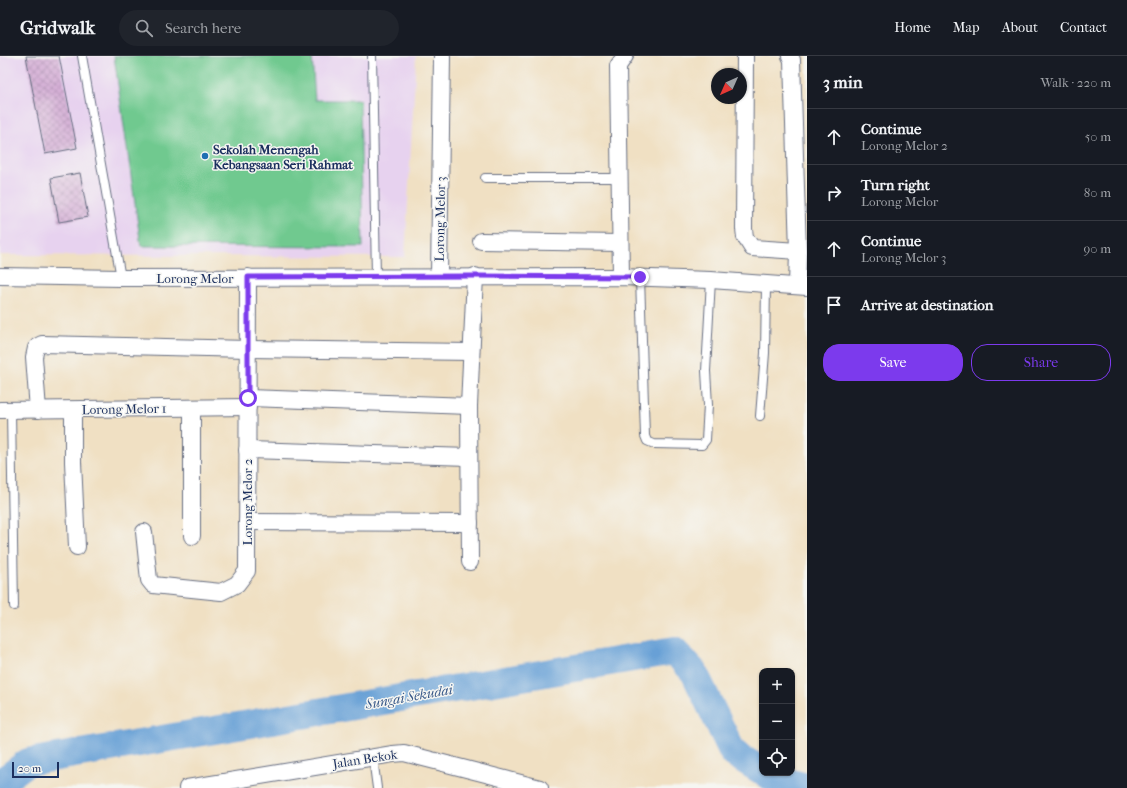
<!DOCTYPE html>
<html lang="en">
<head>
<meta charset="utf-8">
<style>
	:root { --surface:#171b24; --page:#20242c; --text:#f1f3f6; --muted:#9ea1a6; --line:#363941; --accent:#7c3aed }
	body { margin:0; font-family:"IM FELL French Canon",serif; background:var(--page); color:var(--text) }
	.controls { position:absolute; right:12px; bottom:12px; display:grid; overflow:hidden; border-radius:8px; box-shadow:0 1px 3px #0004 }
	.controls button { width:36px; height:36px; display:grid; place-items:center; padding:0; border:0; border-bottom:1px solid var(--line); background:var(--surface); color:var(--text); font:20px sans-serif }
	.compass { position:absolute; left:711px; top:12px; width:36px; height:36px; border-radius:50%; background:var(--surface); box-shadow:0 1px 3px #0004; rotate:225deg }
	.scale { position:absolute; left:12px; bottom:10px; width:47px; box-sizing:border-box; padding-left:4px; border:2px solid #1b2f5e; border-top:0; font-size:11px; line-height:14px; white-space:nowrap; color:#1b2f5e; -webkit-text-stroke:3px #f6f6f2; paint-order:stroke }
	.stop { position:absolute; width:12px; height:12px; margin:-9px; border:3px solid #7c3aed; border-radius:50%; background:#fff }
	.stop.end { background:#7c3aed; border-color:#fff; box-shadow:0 1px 4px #0008 }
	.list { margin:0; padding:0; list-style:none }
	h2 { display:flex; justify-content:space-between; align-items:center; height:52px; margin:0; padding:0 16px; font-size:17px }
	h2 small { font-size:13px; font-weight:400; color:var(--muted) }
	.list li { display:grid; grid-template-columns:26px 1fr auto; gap:12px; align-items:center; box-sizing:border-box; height:56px; padding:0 16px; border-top:1px solid var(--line) }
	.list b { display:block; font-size:15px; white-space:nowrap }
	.list p { margin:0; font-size:13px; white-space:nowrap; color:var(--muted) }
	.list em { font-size:13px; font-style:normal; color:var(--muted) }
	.actions { display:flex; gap:8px; padding:12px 16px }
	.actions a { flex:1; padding:9px 0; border:1px solid var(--accent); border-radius:16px; text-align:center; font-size:14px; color:var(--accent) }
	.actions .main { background:var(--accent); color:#fff }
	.icon { flex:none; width:22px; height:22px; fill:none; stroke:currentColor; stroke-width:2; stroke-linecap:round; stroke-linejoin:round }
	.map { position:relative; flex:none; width:807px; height:732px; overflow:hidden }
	header { display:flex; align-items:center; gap:24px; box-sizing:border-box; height:56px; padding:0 20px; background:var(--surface); border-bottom:1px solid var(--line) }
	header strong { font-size:19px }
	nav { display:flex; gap:22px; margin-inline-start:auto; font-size:14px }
	.search { width:280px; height:36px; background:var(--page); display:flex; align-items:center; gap:10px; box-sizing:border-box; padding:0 14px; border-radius:22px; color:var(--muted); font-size:15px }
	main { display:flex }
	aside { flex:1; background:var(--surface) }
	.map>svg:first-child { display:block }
</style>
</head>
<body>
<header>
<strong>Gridwalk</strong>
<div class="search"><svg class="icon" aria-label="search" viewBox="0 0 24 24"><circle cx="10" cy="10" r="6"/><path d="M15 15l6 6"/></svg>Search here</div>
<nav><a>Home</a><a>Map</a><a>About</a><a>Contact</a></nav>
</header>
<main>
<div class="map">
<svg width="807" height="732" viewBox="0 0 807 732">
	<defs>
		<pattern id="building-cross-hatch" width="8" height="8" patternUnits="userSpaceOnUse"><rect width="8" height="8" fill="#d4add5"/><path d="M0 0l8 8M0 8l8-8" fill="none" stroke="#ab8db0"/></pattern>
	</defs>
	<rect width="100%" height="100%" fill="#f6f6f2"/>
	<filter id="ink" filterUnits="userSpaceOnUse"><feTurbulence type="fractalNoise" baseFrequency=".025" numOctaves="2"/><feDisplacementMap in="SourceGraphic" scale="8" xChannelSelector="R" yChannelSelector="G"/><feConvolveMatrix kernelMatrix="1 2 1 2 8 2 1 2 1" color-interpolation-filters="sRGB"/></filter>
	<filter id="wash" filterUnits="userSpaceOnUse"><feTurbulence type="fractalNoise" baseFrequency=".012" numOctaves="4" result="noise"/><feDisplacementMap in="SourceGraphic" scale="16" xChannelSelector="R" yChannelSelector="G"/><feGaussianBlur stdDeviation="0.9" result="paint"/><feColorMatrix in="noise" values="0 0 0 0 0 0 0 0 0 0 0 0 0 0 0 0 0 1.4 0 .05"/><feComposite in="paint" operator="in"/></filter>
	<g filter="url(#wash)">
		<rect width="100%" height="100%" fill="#f0e0c3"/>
		<polygon fill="#e7d2ef" points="0,0 416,0 405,201 0,199"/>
		<polygon fill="#6fc98f" stroke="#457c76" points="114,0 312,0 315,44 360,44 363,191 141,190"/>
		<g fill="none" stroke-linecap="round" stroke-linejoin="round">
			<g stroke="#67a0d6" stroke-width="28">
				<polyline points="765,717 773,722 807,731"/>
				<polyline points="0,727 28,706 674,595 694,616 733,697 762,715"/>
			</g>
		</g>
		<g id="blocks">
			<g fill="url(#building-cross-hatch)">
				<polygon points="26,0 59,0 77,92 45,98"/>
				<polygon points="80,117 88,161 59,166 51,122"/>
			</g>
		</g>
	</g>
	<g filter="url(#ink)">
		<use href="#blocks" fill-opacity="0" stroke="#666d81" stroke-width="1"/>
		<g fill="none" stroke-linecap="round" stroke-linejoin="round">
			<g stroke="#666d81" stroke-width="10">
				<g id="service">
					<polyline points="82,0 121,222"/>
					<polyline points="372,0 376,221"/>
					<polyline points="485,122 620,122"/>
					<polyline points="640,221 645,380 647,385 654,388 702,389 706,384 708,349 706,315 711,224"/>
					<polyline points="11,354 14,550"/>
					<polyline points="760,360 765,297 766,228"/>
					<polyline points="373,702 377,732"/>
				</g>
			</g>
			<g stroke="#666d81" stroke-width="18">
				<g id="minor">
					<polyline points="745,0 744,173 745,181 752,192 798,195"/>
					<polyline points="790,0 792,4 798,195 797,230"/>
					<polyline points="481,185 620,187"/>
					<polyline points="0,220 121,222 621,221 711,224 807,231"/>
					<polyline points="439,221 442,0"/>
					<polyline points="621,221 618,10 625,0"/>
					<polyline points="248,342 469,350"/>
					<polyline points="192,352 192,480"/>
					<polyline points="0,354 248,351"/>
					<polyline points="38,354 34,301 36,292 38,290 42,288 248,293 471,296"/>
					<polyline points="73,354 73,406 77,491"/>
					<polyline points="247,394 469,401"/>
					<polyline points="247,466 470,467"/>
					<polyline points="144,476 149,524 153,529 221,536 237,528 247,515 248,221"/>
					<polyline points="470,506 469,350 475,220"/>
					<polyline points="187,732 393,698 404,697 540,732"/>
				</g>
			</g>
			<use href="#service" stroke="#fff" stroke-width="8"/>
			<use href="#minor" stroke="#fff" stroke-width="16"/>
		</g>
	</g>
	<g fill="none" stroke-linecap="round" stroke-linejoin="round" filter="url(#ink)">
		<polyline stroke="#7c3aed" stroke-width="5" points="248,342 248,221 475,220 640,221"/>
	</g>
	<circle fill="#1f6fb2" stroke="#f6f6f2" stroke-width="1.5" cx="205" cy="100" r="4"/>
	<g text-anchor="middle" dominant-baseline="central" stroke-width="3" stroke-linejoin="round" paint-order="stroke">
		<g font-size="13" font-weight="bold" fill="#1b2f5e" stroke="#f6f6f2" text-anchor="start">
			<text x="213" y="93">Sekolah Menengah<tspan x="213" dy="15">Kebangsaan Seri Rahmat</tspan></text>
		</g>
		<g font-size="13" fill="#1b2f5e" stroke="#f6f6f2">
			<text transform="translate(440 163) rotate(-89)">Lorong Melor 3</text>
			<text x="195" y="222">Lorong Melor</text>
			<text transform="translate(124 353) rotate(-1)">Lorong Melor 1</text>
			<text transform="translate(247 446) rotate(-90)">Lorong Melor 2</text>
			<text transform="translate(365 703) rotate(-9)">Jalan Bekok</text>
		</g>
		<g font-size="14" font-style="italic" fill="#365788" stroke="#f6f6f2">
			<text transform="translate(409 641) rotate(-10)">Sungai Sekudai</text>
		</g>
	</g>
</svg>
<div class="controls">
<button>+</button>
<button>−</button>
<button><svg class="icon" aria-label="locate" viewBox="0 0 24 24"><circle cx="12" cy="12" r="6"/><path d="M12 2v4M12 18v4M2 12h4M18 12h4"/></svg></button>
</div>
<svg class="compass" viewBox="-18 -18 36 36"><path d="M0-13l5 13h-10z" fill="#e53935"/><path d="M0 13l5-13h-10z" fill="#9ea1a6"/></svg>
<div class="scale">20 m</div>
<div class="stop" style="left:248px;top:342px"></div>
<div class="stop end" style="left:640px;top:221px"></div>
</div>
<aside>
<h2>3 min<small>Walk · 220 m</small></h2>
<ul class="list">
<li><svg class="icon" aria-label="ahead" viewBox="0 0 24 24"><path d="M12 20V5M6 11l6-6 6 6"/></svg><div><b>Continue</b><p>Lorong Melor 2</p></div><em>50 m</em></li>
<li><svg class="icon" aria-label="right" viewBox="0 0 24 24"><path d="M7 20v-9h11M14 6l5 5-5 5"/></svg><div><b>Turn right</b><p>Lorong Melor</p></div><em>80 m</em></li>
<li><svg class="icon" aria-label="ahead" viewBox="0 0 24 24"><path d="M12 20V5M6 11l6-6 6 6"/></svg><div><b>Continue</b><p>Lorong Melor 3</p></div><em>90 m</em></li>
<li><svg class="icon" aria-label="arrive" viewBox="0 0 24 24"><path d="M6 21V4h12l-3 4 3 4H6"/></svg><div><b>Arrive at destination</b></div></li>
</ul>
<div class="actions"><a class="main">Save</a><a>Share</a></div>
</aside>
</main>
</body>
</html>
